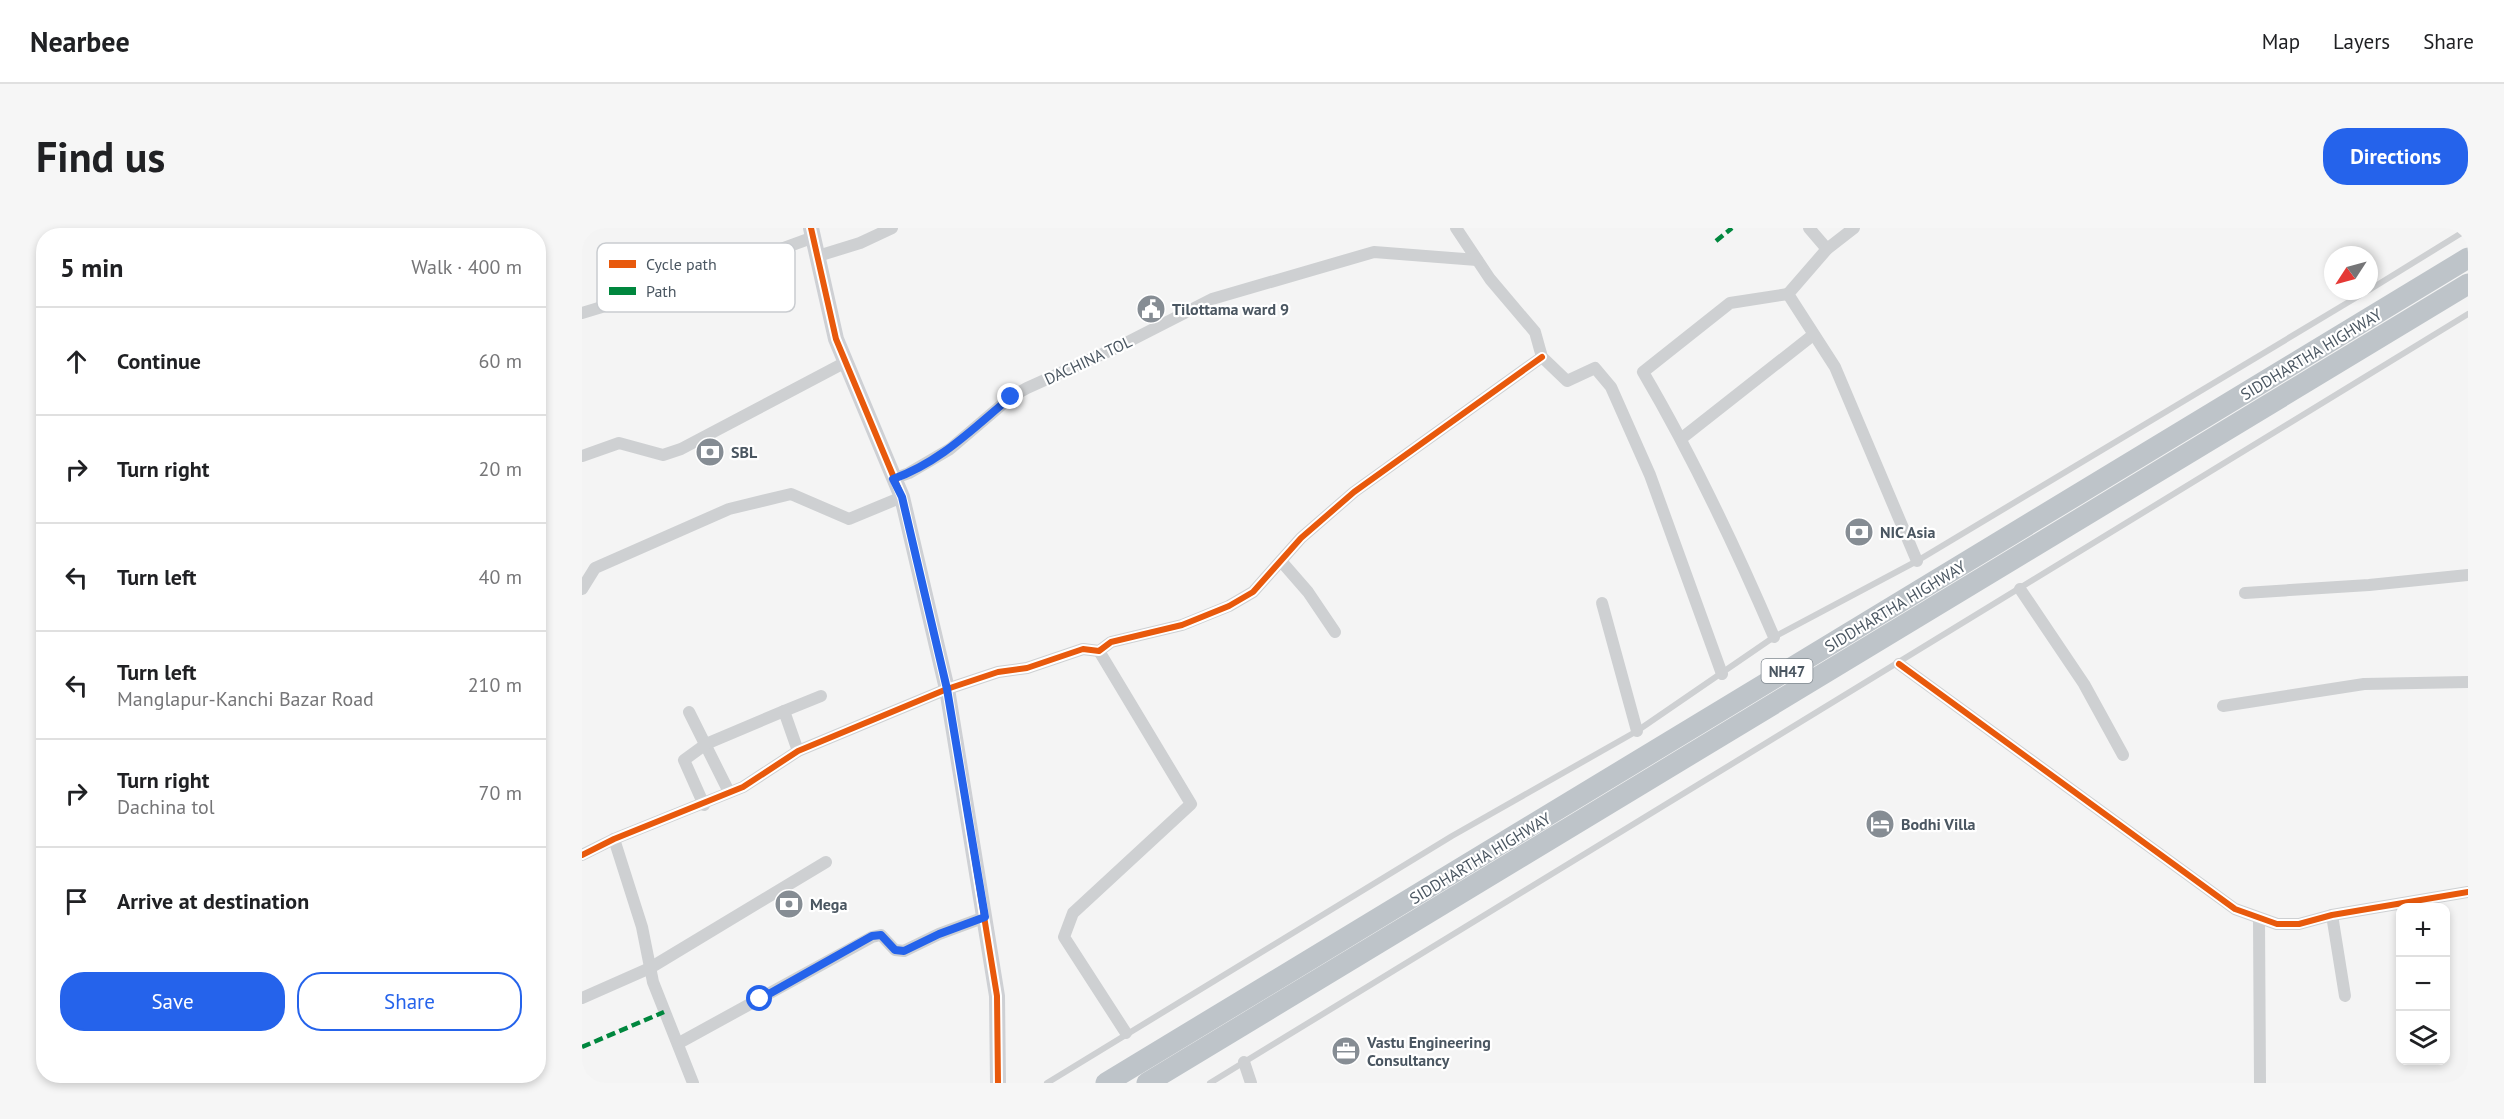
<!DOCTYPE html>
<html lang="en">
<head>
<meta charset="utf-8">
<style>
	:root { --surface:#fff; --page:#f6f6f6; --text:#202124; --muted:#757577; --line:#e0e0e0; --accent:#2563eb }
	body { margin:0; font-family:"PT Sans",sans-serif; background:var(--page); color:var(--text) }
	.controls { position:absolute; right:18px; bottom:18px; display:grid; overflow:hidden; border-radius:12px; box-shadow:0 3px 9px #0003 }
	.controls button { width:54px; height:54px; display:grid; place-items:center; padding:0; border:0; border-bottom:2px solid var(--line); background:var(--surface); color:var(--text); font:30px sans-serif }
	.compass { position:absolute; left:1742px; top:18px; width:54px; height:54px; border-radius:50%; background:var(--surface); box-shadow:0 3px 9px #0003; rotate:234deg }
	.stop { position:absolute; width:18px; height:18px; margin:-14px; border:4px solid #2563eb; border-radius:50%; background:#fff }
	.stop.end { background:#2563eb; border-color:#fff; box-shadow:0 2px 6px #0008 }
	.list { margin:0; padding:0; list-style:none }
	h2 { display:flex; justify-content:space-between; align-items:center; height:78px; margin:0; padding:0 24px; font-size:26px }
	h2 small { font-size:20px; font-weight:400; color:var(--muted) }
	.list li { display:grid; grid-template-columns:39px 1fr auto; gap:18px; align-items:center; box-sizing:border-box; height:108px; padding:0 24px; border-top:2px solid var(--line) }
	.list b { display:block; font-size:22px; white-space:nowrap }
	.list p { margin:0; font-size:20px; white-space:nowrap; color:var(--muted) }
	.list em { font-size:20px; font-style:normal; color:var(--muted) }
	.actions { display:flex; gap:12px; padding:18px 24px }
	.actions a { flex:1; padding:14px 0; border:2px solid var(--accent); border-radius:24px; text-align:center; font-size:21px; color:var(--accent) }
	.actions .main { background:var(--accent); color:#fff }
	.icon { flex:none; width:33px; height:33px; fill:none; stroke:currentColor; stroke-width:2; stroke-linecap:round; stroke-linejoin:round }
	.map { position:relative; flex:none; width:1886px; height:855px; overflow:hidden; border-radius:24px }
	header { display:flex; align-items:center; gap:36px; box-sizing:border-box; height:84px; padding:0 30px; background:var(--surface); border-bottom:2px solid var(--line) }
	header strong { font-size:28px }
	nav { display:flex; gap:33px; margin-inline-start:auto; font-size:21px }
	.intro { display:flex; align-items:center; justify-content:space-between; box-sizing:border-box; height:144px; padding:0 36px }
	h1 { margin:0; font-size:42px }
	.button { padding:15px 27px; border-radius:24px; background:var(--accent); color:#fff; font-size:21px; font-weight:700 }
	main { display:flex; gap:36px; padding:0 36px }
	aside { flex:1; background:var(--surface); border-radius:24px; box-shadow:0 3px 9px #0003 }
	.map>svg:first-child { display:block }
</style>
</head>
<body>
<header>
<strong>Nearbee</strong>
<nav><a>Map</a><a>Layers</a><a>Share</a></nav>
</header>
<div class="intro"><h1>Find us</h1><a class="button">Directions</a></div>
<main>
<aside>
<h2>5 min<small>Walk · 400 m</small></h2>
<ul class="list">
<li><svg class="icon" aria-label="ahead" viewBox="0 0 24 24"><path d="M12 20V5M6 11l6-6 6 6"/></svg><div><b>Continue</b></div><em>60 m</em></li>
<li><svg class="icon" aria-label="right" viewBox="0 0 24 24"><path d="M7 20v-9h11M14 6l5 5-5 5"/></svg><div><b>Turn right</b></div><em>20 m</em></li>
<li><svg class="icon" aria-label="left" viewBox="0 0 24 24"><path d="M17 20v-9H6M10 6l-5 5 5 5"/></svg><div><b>Turn left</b></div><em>40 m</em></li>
<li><svg class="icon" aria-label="left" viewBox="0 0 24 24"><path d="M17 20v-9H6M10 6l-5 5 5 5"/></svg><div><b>Turn left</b><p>Manglapur-Kanchi Bazar Road</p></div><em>210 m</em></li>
<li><svg class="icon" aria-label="right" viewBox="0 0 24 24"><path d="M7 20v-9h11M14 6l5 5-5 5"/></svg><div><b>Turn right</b><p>Dachina tol</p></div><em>70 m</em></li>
<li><svg class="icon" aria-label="arrive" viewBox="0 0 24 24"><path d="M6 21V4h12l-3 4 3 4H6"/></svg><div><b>Arrive at destination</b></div></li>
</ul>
<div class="actions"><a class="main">Save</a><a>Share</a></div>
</aside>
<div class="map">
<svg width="1886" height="855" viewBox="0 0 1886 855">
	<rect width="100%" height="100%" fill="#f4f4f4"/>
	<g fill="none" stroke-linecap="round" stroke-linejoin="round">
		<g stroke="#ced0d2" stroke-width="6">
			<polyline points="1787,62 1886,1"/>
			<polyline points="465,855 870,608 1055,503 1192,409 1335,333 1785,63"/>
			<polyline points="628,855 1886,86"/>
		</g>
		<g stroke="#ced0d2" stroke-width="12">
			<polyline points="874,0 908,51 953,104 960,129 985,153 1013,140 1029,159 1068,247 1140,446"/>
			<polyline points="1227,0 1245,21"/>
			<polyline points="1272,0 1245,21 1206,66 1253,139 1335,333"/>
			<polyline points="236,28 278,15 310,0"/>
			<polyline points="0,85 139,43 232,9"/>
			<polyline points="1100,210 1231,107"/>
			<polyline points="0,228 37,215 81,227 99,221 262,135"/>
			<polyline points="311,251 327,245 368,221 429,169 445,160 536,119 630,71 792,24 895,32"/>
			<polyline points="699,333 726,364 753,404"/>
			<polyline points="0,361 13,340 147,281 209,266 267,291 320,269"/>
			<polyline points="1438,361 1502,456 1541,527"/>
			<polyline points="1663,365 1787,357 1886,347"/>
			<polyline points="1020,375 1055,503"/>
			<path d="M1192 409C1153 318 1111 229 1061 144L1148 75 1206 66"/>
			<polyline points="517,423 609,576 491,685 482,709 544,805"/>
			<polyline points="1317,436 1653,681 1695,696 1717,696 1750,687 1886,664"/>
			<polyline points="1641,478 1782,456 1886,454"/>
			<polyline points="202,483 239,468"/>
			<polyline points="107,484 147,564"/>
			<polyline points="122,577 102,532 124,516 202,483 216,523"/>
			<polyline points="32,611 60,699 71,754 111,855"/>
			<polyline points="0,627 32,611 161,559 216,523 365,461 416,444 445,440 501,421 517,423 529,414 600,397 647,378 671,364 719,310 772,264 960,129"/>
			<polyline points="1750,687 1763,768"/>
			<polyline points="1677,692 1678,855"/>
			<polyline points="0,770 68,740 244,634"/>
			<polyline points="97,815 290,709 299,707 313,722 322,723 357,706 403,689"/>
			<polyline points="662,834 669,855"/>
		</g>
		<polyline stroke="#ced0d4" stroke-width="16" points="229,0 254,111 320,269 365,461 415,768 416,855"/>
		<g stroke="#bec4c9" stroke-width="21">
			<polyline points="524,855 1886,30"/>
			<polyline points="565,855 1886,56"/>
		</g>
		<g stroke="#00873e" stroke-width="4.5" stroke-dasharray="9 4.5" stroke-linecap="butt">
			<polyline points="1134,13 1150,0"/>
			<polyline points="0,819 82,784"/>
		</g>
		<g stroke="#fff" stroke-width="10">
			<g id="cycleway">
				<polyline points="229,0 254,111 320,269 365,461 415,768 416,855"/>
				<polyline points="1317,436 1653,681 1695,696 1717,696 1750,687 1886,664"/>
				<polyline points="0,627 32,611 161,559 216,523 365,461 416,444 445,440 501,421 517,423 529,414 600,397 647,378 671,364 719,310 772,264 960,129"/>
			</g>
		</g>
		<use href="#cycleway" stroke="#e8590c" stroke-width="6"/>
	</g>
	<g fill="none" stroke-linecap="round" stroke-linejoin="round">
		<path stroke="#2563eb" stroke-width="8" d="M178 771 290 708 299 707 313 722 322 723 357 706 403 689 365 461 320 269 311 251C359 234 391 200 429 169"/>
	</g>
	<defs>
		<g id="civic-disc" transform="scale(1.5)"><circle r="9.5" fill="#868d94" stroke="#fff"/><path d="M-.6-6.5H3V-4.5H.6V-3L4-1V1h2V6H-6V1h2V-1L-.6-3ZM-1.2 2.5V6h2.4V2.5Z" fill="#fff"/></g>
		<g id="bank-disc" transform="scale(1.5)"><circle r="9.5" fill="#868d94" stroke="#fff"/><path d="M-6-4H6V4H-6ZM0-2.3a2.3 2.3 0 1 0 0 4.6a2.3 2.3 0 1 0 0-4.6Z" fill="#fff"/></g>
		<g id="hotel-disc" transform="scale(1.5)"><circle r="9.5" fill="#868d94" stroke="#fff"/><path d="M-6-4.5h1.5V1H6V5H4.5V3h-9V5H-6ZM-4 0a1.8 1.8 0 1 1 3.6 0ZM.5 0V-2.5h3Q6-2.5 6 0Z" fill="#fff"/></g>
		<g id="office-disc" transform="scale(1.5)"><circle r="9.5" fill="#868d94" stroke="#fff"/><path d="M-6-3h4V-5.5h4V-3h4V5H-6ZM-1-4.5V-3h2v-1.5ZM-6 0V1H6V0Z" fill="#fff"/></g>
	</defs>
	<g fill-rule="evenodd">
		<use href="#civic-disc" x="569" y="81"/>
		<use href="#bank-disc" x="128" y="224"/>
		<use href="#bank-disc" x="1277" y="304"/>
		<use href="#hotel-disc" x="1298" y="596"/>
		<use href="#bank-disc" x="207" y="676"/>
		<use href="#office-disc" x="764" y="823"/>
	</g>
	<g text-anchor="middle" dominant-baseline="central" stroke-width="4.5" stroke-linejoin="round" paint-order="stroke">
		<rect fill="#fff" stroke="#808990" stroke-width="1.5" x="1179.5" y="431" width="51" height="24" rx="4.5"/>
		<g font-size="15" font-weight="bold" fill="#4a5661">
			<text x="1205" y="443">NH47</text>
		</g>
		<g font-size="16" font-weight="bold" fill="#4a5661" stroke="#fff" text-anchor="start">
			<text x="590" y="81">Tilottama ward 9</text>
			<text x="149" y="224">SBL</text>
			<text x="1298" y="304">NIC Asia</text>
			<text x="1319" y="596">Bodhi Villa</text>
			<text x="228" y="676">Mega</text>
			<text x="785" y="814">Vastu Engineering<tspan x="785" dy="18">Consultancy</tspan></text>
		</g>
		<g font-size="16" fill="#4a5661" stroke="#fff">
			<text transform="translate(1729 126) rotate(-31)">SIDDHARTHA HIGHWAY</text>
			<text transform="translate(506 132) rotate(-25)">DACHINA TOL</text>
			<text transform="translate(1313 378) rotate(-31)">SIDDHARTHA HIGHWAY</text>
			<text transform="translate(898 630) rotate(-31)">SIDDHARTHA HIGHWAY</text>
		</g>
	</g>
	<rect x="15" y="15" width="198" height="69" rx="9" fill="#fff" stroke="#c9ccd0" stroke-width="1.5"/>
	<rect x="27" y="32" width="27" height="8" fill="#e8590c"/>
	<rect x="27" y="59" width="27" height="8" fill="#00873e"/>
	<g font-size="16" fill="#4a5661">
		<text x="64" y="42">Cycle path</text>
		<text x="64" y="69">Path</text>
	</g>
</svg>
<div class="controls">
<button>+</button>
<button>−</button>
<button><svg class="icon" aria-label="layers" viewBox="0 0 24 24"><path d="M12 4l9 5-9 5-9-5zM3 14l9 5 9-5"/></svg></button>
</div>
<svg class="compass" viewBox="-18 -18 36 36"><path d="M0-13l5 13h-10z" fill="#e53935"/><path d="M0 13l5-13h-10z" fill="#757577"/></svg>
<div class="stop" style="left:178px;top:771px"></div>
<div class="stop end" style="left:429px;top:169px"></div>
</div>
</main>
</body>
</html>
